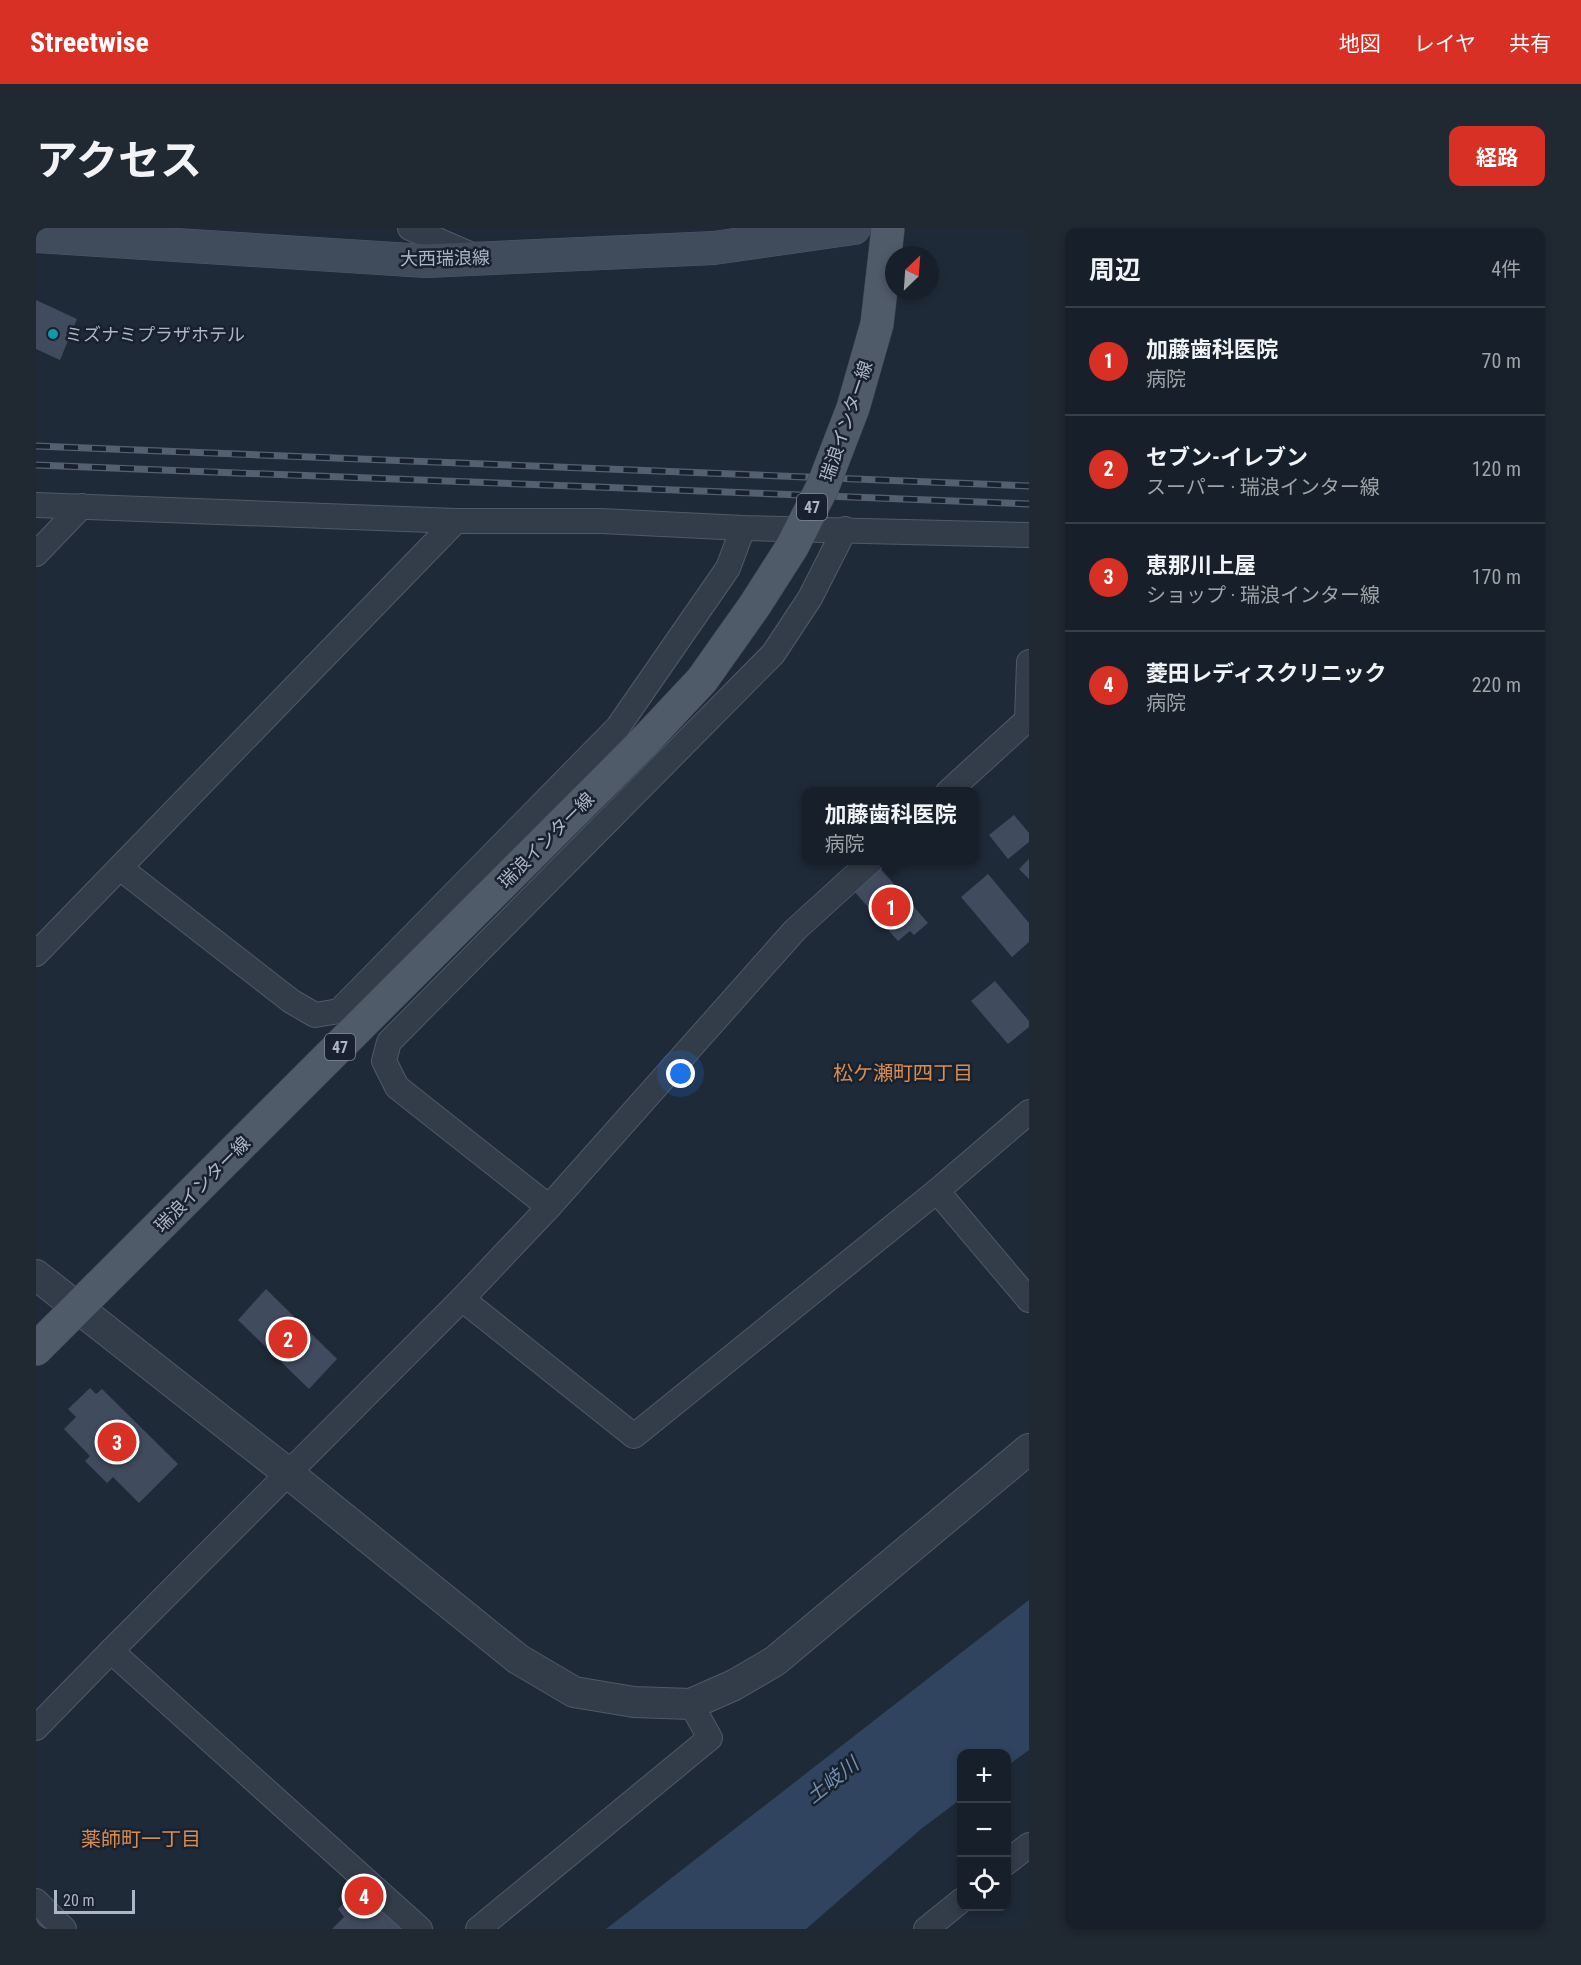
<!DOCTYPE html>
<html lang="ja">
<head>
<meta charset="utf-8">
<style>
	:root { --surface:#17202a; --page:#202832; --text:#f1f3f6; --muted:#9ea3a8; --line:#363e47; --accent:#d93025 }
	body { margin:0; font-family:"Roboto Condensed","Noto Sans JP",sans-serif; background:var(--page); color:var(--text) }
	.controls { position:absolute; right:18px; bottom:18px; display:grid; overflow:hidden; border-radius:12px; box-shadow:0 3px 9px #0003 }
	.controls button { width:54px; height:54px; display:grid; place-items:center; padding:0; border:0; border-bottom:2px solid var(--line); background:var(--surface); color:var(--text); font:30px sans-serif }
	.compass { position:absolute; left:849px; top:18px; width:54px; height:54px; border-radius:50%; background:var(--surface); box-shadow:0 3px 9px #0003; rotate:25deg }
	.scale { position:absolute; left:18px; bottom:15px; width:81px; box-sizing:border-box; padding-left:6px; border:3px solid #adb6c6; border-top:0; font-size:16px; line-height:21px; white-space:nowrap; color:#adb6c6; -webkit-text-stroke:4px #18212d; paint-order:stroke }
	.you { position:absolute; left:645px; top:846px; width:21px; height:21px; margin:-15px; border:4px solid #fff; border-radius:50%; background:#1a73e8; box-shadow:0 0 0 9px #1a73e833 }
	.badge { display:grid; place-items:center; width:39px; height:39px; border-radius:50%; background:var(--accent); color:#fff; font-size:20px; font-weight:700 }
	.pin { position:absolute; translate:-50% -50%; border:3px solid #fff; box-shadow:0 2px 6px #0006 }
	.popup { position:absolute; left:766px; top:559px; width:177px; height:78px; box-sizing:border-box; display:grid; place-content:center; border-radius:12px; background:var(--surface); filter:drop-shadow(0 2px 4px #0005); font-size:20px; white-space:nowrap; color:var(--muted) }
	.popup b { font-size:22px; color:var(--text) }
	.popup::after { content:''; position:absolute; left:50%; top:100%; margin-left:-12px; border:12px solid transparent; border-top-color:var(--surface) }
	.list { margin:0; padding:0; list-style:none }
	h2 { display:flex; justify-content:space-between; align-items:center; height:78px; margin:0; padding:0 24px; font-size:26px }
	h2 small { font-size:20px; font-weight:400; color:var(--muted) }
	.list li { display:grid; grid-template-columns:39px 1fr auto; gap:18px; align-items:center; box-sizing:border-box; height:108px; padding:0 24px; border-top:2px solid var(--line) }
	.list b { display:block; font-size:22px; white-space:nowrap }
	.list p { margin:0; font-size:20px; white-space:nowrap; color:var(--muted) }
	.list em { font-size:20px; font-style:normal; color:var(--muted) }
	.icon { flex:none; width:33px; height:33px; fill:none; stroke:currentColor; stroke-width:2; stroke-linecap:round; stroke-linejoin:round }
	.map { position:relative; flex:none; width:993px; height:1701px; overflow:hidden; border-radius:12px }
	header { display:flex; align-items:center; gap:36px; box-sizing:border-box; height:84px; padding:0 30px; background:var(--accent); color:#fff }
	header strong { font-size:28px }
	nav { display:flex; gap:33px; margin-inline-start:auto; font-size:21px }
	.intro { display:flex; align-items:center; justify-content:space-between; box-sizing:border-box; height:144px; padding:0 36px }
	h1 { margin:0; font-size:42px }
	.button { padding:15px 27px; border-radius:12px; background:var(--accent); color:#fff; font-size:21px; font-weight:700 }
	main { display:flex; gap:36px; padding:0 36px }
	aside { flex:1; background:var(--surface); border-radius:12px; box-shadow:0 3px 9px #0003 }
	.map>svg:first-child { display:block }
</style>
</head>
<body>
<header>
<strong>Streetwise</strong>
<nav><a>地図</a><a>レイヤ</a><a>共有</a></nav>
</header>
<div class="intro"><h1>アクセス</h1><a class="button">経路</a></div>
<main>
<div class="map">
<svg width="993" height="1701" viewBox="0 0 993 1701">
	<rect width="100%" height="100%" fill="#1f2a38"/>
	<polygon fill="#30445f" points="993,1372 993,1522 971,1538 970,1526 926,1526 925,1571 885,1601 770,1701 570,1701"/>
	<g fill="#404c5e">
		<polygon points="0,72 41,91 24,132 0,121"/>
		<polygon points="978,587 993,605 993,614 972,631 953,607"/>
		<polygon points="993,631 993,651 983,641"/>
		<polygon points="844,640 892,695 878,707 874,703 862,713 818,663"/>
		<polygon points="952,646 993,695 993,714 976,729 925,669"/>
		<polygon points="959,753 993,793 993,799 972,816 935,773"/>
		<polygon points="230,1061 301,1131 273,1161 202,1092"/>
		<polygon points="54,1160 60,1166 66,1161 142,1236 103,1275 77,1249 71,1255 49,1233 54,1228 28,1201 40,1189 32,1181"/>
		<polygon points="328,1654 371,1696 366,1701 296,1701 308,1689 302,1681"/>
		<polygon points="0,1689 13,1701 0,1701"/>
	</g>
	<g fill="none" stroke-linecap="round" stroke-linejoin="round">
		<g stroke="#505967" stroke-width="26">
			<g id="minor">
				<polyline points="374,0 438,28"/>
				<polyline points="0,277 420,293 565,293 707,300 993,307"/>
				<polyline points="0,326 46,278"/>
				<polyline points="993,434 991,492 993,494"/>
				<polyline points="912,564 991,492"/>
				<polyline points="84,640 255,773 279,787 303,783 582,499 692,340 707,300"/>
				<polyline points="0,726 420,293"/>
				<polyline points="901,963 993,1072"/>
				<polyline points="513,979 361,859 348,833 353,814 737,426 774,370 809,301"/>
				<polyline points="426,1071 598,1208 901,963 993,884"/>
				<polyline points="75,1423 384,1701"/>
				<polyline points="0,1500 75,1423 426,1071 513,979 759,702 836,632"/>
				<polyline points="970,1635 993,1617"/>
				<polyline points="0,1673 28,1701"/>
				<polyline points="442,1701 674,1510 655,1476"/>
				<polyline points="890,1701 926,1672"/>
			</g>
		</g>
		<g stroke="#505967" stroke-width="32">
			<polyline id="tertiary" points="0,1047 252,1245 482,1431 538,1464 598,1474 655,1476 698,1457 739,1433 993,1221"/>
		</g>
		<g stroke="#505967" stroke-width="34">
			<polyline id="secondary" points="0,8 390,33 678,20 818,0"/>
		</g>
		<g stroke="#3c4552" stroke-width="34">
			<polyline id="primary" points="0,1121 607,515"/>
		</g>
		<use href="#minor" stroke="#333c49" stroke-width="24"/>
		<use href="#tertiary" stroke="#333c49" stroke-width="30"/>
		<use href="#secondary" stroke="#404b5c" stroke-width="33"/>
		<use href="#primary" stroke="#505b69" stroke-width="33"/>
		<g stroke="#546070" stroke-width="7">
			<g id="rail">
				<polyline points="0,218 993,258"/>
				<polyline points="0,237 993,276"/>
			</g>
		</g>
		<use href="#rail" stroke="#18212d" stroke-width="4.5" stroke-dasharray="14" stroke-linecap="butt"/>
		<g stroke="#3c4552" stroke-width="34" stroke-linecap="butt">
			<polyline id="primary-bridge" points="607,515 666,452 719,377 756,319 787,258 817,180 841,96 852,0"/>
		</g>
		<use href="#primary-bridge" stroke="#505b69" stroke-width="33"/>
	</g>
	<circle fill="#0f9aa8" stroke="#18212d" stroke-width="2" cx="17" cy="106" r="6"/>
	<g text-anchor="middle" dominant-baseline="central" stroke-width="5" stroke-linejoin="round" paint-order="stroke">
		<g fill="#18212d" stroke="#808998" stroke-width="1.5">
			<rect x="761" y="266" width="30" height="26" rx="4.5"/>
			<rect x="289" y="806" width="30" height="26" rx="4.5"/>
		</g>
		<g font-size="16" font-weight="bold" fill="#adb6c6">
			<text x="776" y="279">47</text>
			<text x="304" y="819">47</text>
		</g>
		<g font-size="18" fill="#adb6c6" stroke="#18212d">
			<text transform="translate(409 30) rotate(-1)">大西瑞浪線</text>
			<text transform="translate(810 193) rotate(-71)">瑞浪インター線</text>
			<text transform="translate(510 612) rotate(-45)">瑞浪インター線</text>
			<text transform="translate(166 956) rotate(-45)">瑞浪インター線</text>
		</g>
		<g font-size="18" fill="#adb6c6" stroke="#18212d" text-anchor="start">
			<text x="29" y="106">ミズナミプラザホテル</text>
		</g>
		<g font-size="20" fill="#d88d55" stroke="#18212d">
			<text x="867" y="845">松ケ瀬町四丁目</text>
			<text x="105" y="1611">薬師町一丁目</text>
		</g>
		<g font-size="20" font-style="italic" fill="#738eb0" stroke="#18212d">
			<text transform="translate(796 1552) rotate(-38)">土岐川</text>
		</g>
	</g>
</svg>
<div class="controls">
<button>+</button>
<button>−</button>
<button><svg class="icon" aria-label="locate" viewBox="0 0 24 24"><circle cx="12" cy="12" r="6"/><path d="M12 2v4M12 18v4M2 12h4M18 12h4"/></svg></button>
</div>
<svg class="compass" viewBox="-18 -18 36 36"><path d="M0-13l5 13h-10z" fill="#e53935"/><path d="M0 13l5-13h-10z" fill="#9ea3a8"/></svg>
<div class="scale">20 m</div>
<div class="you"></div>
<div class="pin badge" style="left:855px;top:679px">1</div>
<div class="popup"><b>加藤歯科医院</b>病院</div>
<div class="pin badge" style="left:252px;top:1111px">2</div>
<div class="pin badge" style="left:81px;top:1214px">3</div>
<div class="pin badge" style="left:328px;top:1668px">4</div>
</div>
<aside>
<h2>周辺<small>4件</small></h2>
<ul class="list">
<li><span class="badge">1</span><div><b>加藤歯科医院</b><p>病院</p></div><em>70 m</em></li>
<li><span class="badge">2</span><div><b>セブン-イレブン</b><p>スーパー · 瑞浪インター線</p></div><em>120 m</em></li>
<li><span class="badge">3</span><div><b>恵那川上屋</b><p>ショップ · 瑞浪インター線</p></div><em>170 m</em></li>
<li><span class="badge">4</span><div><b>菱田レディスクリニック</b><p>病院</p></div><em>220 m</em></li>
</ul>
</aside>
</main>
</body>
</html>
